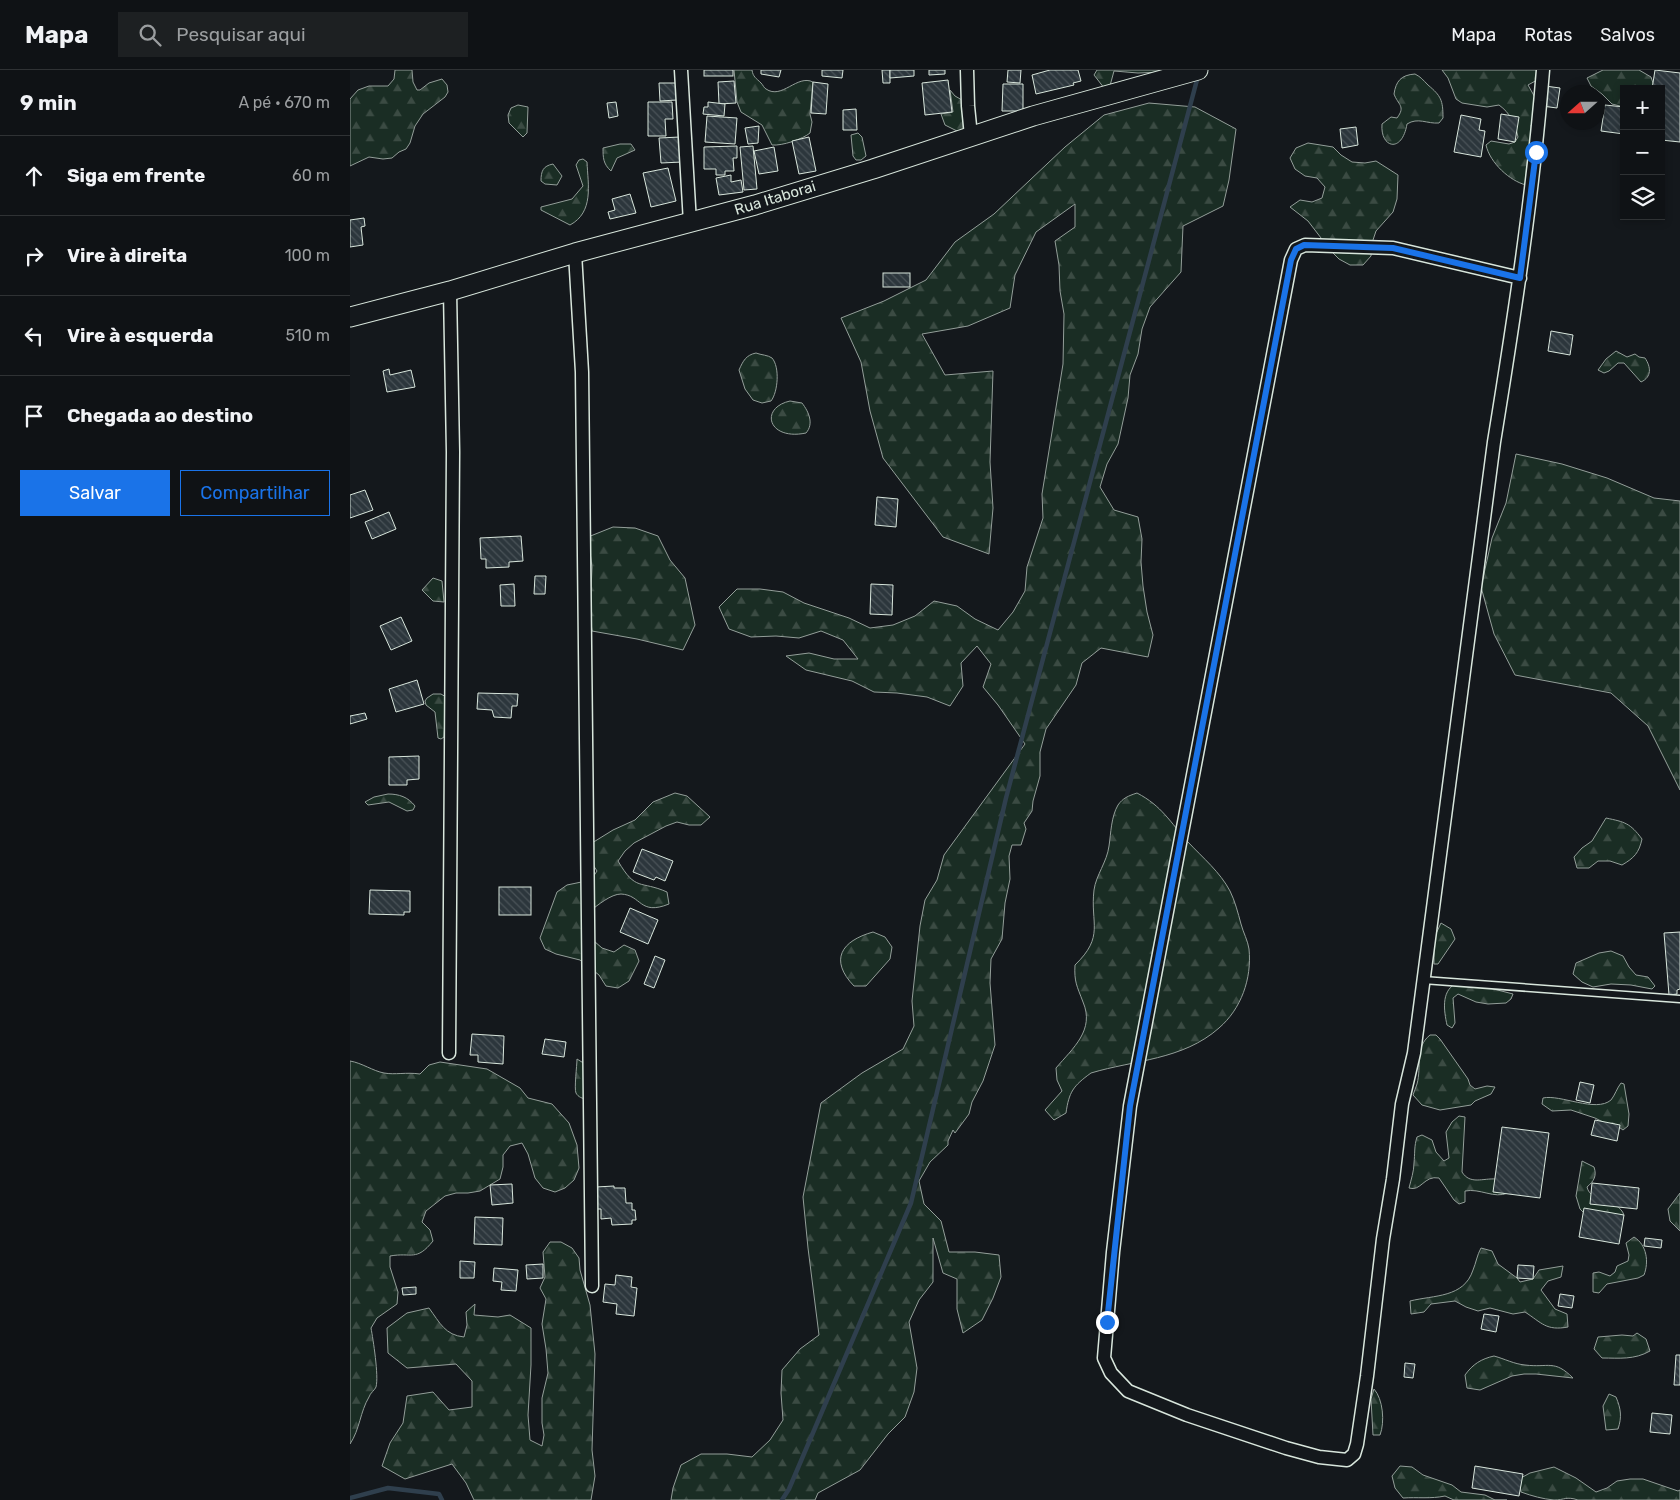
<!DOCTYPE html>
<html lang="pt">
<head>
<meta charset="utf-8">
<style>
	:root { --surface:#0f1215; --page:#1d2022; --text:#f1f3f6; --muted:#9b9ea0; --line:#2f3234; --accent:#1a73e8 }
	body { margin:0; font-family:Rubik,sans-serif; background:var(--page); color:var(--text) }
	.controls { position:absolute; right:15px; top:15px; display:grid; overflow:hidden; border-radius:0px; box-shadow:0 2px 8px #0003 }
	.controls button { width:45px; height:45px; display:grid; place-items:center; padding:0; border:0; border-bottom:1px solid var(--line); background:var(--surface); color:var(--text); font:25px sans-serif }
	.compass { position:absolute; left:1210px; top:15px; width:45px; height:45px; border-radius:50%; background:var(--surface); box-shadow:0 2px 8px #0003; rotate:249deg }
	.stop { position:absolute; width:15px; height:15px; margin:-11px; border:4px solid #1a73e8; border-radius:50%; background:#fff }
	.stop.end { background:#1a73e8; border-color:#fff; box-shadow:0 1px 5px #0008 }
	.list { margin:0; padding:0; list-style:none }
	h2 { display:flex; justify-content:space-between; align-items:center; height:65px; margin:0; padding:0 20px; font-size:21px }
	h2 small { font-size:16px; font-weight:400; color:var(--muted) }
	.list li { display:grid; grid-template-columns:32px 1fr auto; gap:15px; align-items:center; box-sizing:border-box; height:80px; padding:0 20px; border-top:1px solid var(--line) }
	.list b { display:block; font-size:19px; white-space:nowrap }
	.list em { font-size:16px; font-style:normal; color:var(--muted) }
	.actions { display:flex; gap:10px; padding:15px 20px }
	.actions a { flex:1; padding:11px 0; border:1px solid var(--accent); border-radius:0px; text-align:center; font-size:18px; color:var(--accent) }
	.actions .main { background:var(--accent); color:#fff }
	.icon { flex:none; width:28px; height:28px; fill:none; stroke:currentColor; stroke-width:2; stroke-linecap:round; stroke-linejoin:round }
	.map { position:relative; flex:none; width:1330px; height:1430px; overflow:hidden }
	header { display:flex; align-items:center; gap:30px; box-sizing:border-box; height:70px; padding:0 25px; background:var(--surface); border-bottom:1px solid var(--line) }
	header strong { font-size:24px }
	nav { display:flex; gap:28px; margin-inline-start:auto; font-size:18px }
	.search { width:350px; height:45px; background:var(--page); display:flex; align-items:center; gap:12px; box-sizing:border-box; padding:0 18px; border-radius:0px; color:var(--muted); font-size:19px }
	main { display:flex }
	aside { flex:1; background:var(--surface) }
	.map>svg:first-child { display:block }
</style>
</head>
<body>
<header>
<strong>Mapa</strong>
<div class="search"><svg class="icon" aria-label="search" viewBox="0 0 24 24"><circle cx="10" cy="10" r="6"/><path d="M15 15l6 6"/></svg>Pesquisar aqui</div>
<nav><a>Mapa</a><a>Rotas</a><a>Salvos</a></nav>
</header>
<main>
<aside>
<h2>9 min<small>A pé · 670 m</small></h2>
<ul class="list">
<li><svg class="icon" aria-label="ahead" viewBox="0 0 24 24"><path d="M12 20V5M6 11l6-6 6 6"/></svg><div><b>Siga em frente</b></div><em>60 m</em></li>
<li><svg class="icon" aria-label="right" viewBox="0 0 24 24"><path d="M7 20v-9h11M14 6l5 5-5 5"/></svg><div><b>Vire à direita</b></div><em>100 m</em></li>
<li><svg class="icon" aria-label="left" viewBox="0 0 24 24"><path d="M17 20v-9H6M10 6l-5 5 5 5"/></svg><div><b>Vire à esquerda</b></div><em>510 m</em></li>
<li><svg class="icon" aria-label="arrive" viewBox="0 0 24 24"><path d="M6 21V4h12l-3 4 3 4H6"/></svg><div><b>Chegada ao destino</b></div></li>
</ul>
<div class="actions"><a class="main">Salvar</a><a>Compartilhar</a></div>
</aside>
<div class="map">
<svg width="1330" height="1430" viewBox="0 0 1330 1430">
	<defs>
		<pattern id="forest-firs" width="22" height="20" patternUnits="userSpaceOnUse" patternTransform="scale(1.25)"><rect width="22" height="20" fill="#1a2d24"/><path d="M5 1l3.5 6h-7zM16 11l3.5 6h-7z" fill="#3b4b43"/></pattern>
		<pattern id="building-back-hatch" width="6" height="6" patternUnits="userSpaceOnUse" patternTransform="scale(1.25)"><rect width="6" height="6" fill="#2c363c"/><path d="M-1 5l2 2M0 0l6 6M5-1l2 2" fill="none" stroke="#4a5358"/></pattern>
	</defs>
	<rect width="100%" height="100%" fill="#14181c"/>
	<g fill="url(#forest-firs)" stroke="#939e99">
		<polygon points="45,0 62,0 63,12 67,20 70,20 79,13 92,9 97,15 98,22 95,27 73,44 65,56 60,73 56,79 49,82 42,88 33,89 19,87 0,96 0,29 8,20 19,16 38,16 44,9"/>
		<path d="M384 0H402C403 7 406 8 411 13 413 15 414 18 416 19 432 30 447 4 463 12L460 44 462 52 460 63C453 69 432 76 422 75L412 55 391 42 387 32Z"/>
		<polygon points="747,0 814,0 812,2 788,3 764,1 758,23 744,5"/>
		<path d="M1092 0H1190L1189 9 1178 15 1187 31 1183 55H1181L1182 68 1176 115C1160 111 1140 93 1136 75L1141 71 1159 74 1165 72 1168 67C1165 53 1160 43 1149 35L1137 37 1112 33 1106 29 1098 8Z"/>
		<polygon points="1253,0 1289,0 1301,7 1305,19 1274,19 1274,37 1262,34 1252,24 1241,16 1237,8"/>
		<path d="M1065 4C1071 7 1073 10 1078 15 1091 26 1093 30 1093 48L1089 53C1077 54 1068 47 1057 54 1052 84 1030 78 1032 54L1041 47 1047 48C1056 36 1048 35 1044 24 1046 11 1051 5 1065 4Z"/>
		<polygon points="600,20 605,26 612,30 614,60 609,62 595,55 591,44 603,42"/>
		<polygon points="799,33 845,37 886,59 879,110 873,136 833,156 831,202 800,237 792,259 788,284 780,305 778,328 768,374 757,394 750,417 764,440 788,447 792,469 791,492 793,516 797,542 803,565 798,587 751,578 732,593 726,615 696,659 690,682 690,706 683,731 682,741 674,753 676,759 671,775 662,775 659,786 660,809 655,833 652,869 641,889 640,913 645,975 633,1011 622,1032 619,1044 605,1063 603,1060 598,1071 598,1075 580,1092 569,1111 574,1134 591,1151 599,1182 625,1182 649,1185 651,1207 643,1228 632,1250 613,1263 607,1239 607,1209 593,1203 583,1168 583,1212 569,1230 559,1252 567,1298 564,1322 555,1347 538,1364 510,1400 468,1423 465,1430 321,1430 323,1418 331,1395 351,1384 377,1384 402,1387 420,1370 433,1350 431,1323 432,1300 450,1279 469,1265 458,1178 453,1127 471,1033 512,1003 553,979 564,956 562,931 570,856 575,830 587,810 594,785 675,674 648,635 633,617 641,594 627,576 611,593 613,616 600,636 577,627 547,623 524,622 502,611 456,600 436,586 459,583 484,589 508,589 493,570 471,561 449,568 426,566 401,567 379,559 369,537 387,519 410,519 433,522 454,533 499,548 520,558 543,555 565,546 584,531 607,536 625,549 648,560 663,542 675,521 677,497 693,448 692,424 713,294 714,244 710,221 709,195 705,171 725,157 725,134 686,162 665,205 660,238 618,256 572,264 595,305 643,301 640,392 643,438 639,484 593,467 533,388 520,341 511,292 491,248 534,231 576,210 605,172 644,144 715,77 754,45"/>
		<polygon points="168,35 178,37 177,63 173,67 159,53 158,45 161,38"/>
		<polygon points="508,63 512,67 516,86 511,90 506,90 503,86 501,65"/>
		<polygon points="958,73 983,77 991,85 1002,92 1015,93 1026,91 1048,105 1047,129 1043,142 1026,161 1022,173 1021,186 1013,195 1000,195 989,189 981,181 958,151 940,137 950,130 962,132 972,128 975,117 967,108 955,106 945,99 940,88 946,78"/>
		<path d="M270 74H281L285 80 267 88 261 101C253 94 253 87 253 78Z"/>
		<path d="M233 89 237 92C238 115 244 142 220 155L191 140V137L222 129 233 116 226 95 229 90Z"/>
		<path d="M203 94 212 106 207 115 195 114 191 111C191 101 193 96 203 94Z"/>
		<path d="M1266 281 1277 287 1285 284 1289 287 1295 288C1301 297 1302 307 1291 312L1274 293H1268L1259 301 1254 303 1248 300 1256 289Z"/>
		<path d="M406 283C411 285 418 285 422 288 430 297 428 322 421 331L412 333 403 330 395 319 389 300C393 291 396 285 406 283Z"/>
		<path d="M440 331 452 333C459 342 464 354 456 363 418 371 409 338 440 331Z"/>
		<polygon points="1166,384 1212,394 1257,408 1304,428 1330,431 1330,720 1298,656 1261,623 1165,605 1144,564 1131,517 1142,468 1156,433"/>
		<polygon points="263,457 285,458 308,466 320,490 335,508 345,555 333,580 287,569 242,561 240,545 242,497 238,467"/>
		<polygon points="83,508 92,511 94,532 83,531 72,520"/>
		<polygon points="83,624 91,624 96,627 94,667 91,669 88,668 85,642 76,635 75,631 77,628"/>
		<path d="M325 723 337 726 360 747 351 755H339L327 752 316 756 284 773 275 781 268 791C286 822 290 810 317 822L319 834C289 846 292 825 271 824 261 824 248 835 240 841L244 871 252 878 264 882 274 875 285 880 289 891 279 911 268 918 256 916 249 905 230 890 206 884 195 879 190 868 207 822 217 815 241 810 247 801 240 790 242 773 263 760 285 750 303 732Z"/>
		<path d="M787 723C812 736 820 752 838 772 853 788 870 802 880 821 885 831 888 843 891 854 893 862 898 871 899 879 902 909 891 939 869 958 833 990 784 990 741 1003 723 1016 719 1022 716 1043L704 1050 695 1040 712 1021 707 1010 706 998C723 978 745 960 733 932 727 916 724 912 725 895 755 866 740 854 744 820 746 805 757 792 759 776 761 763 761 747 768 735 773 728 778 726 787 723Z"/>
		<path d="M38 724C49 724 58 727 65 736L63 740 57 741 39 732 18 735 15 732 24 727Z"/>
		<path d="M1256 748C1275 752 1280 753 1292 769 1289 783 1284 788 1272 795L1260 791H1248L1239 798H1227L1224 787 1232 778 1242 771Z"/>
		<polygon points="1091,853 1101,859 1105,869 1088,894 1084,894 1084,868"/>
		<path d="M523 862 535 867 542 877 540 889 516 916H504C479 890 491 871 523 862Z"/>
		<polygon points="1261,881 1273,886 1279,897 1286,905 1298,907 1305,916 1302,919 1281,915 1261,914 1243,917 1232,912 1223,904 1226,893 1249,883"/>
		<path d="M1105 914 1136 917 1163 924 1161 929 1156 933 1138 934 1126 932 1108 924 1103 928 1105 953 1102 958 1097 955C1094 941 1091 922 1105 914Z"/>
		<path d="M1080 965H1086L1090 969 1118 1009 1120 1015 1125 1019 1137 1016 1145 1017 1141 1024 1125 1031 1121 1035 1090 1040 1072 1035 1063 1025C1064 1021 1066 1018 1067 1014 1072 996 1064 978 1080 965Z"/>
		<path d="M227 989 235 994 237 1029C233 1029 228 1027 226 1023 224 1019 227 995 227 989Z"/>
		<path d="M0 991C12 993 23 1001 34 1003 45 1005 56 1002 70 1004L79 995 90 992 137 999 170 1018 178 1028 202 1034 219 1053 227 1075 229 1098 224 1110 215 1118 205 1122 193 1118 185 1108 178 1084 172 1073 160 1076 153 1085V1097L150 1109 130 1121 118 1123H106L95 1126 76 1141 72 1152 80 1160 83 1171C66 1192 62 1182 40 1186V1197L48 1222 47 1234 27 1248 21 1258C23 1269 29 1306 26 1317 25 1320 20 1323 19 1327 10 1342 10 1359 0 1374Z"/>
		<path d="M1271 1013 1274 1014 1279 1044 1278 1056 1273 1060 1263 1053 1257 1054 1245 1048 1221 1040 1202 1041 1192 1034 1193 1028C1210 1024 1246 1043 1261 1030 1265 1025 1267 1018 1271 1013Z"/>
		<path d="M1109 1046 1115 1047 1112 1102C1120 1115 1133 1108 1146 1109L1158 1123C1144 1129 1130 1118 1115 1121V1132L1109 1134 1104 1130 1089 1108C1074 1105 1071 1122 1059 1118 1061 1110 1064 1101 1064 1093 1065 1084 1064 1076 1067 1067L1072 1065 1082 1070 1086 1082 1094 1091 1099 1088 1096 1062 1102 1052Z"/>
		<path d="M1232 1091 1244 1097C1247 1106 1244 1111 1237 1117 1241 1134 1268 1128 1274 1145L1270 1149 1234 1143 1230 1139 1226 1126Z"/>
		<polygon points="1330,1123 1330,1161 1320,1151 1318,1139"/>
		<path d="M1284 1167C1297 1175 1299 1192 1294 1205L1288 1208 1257 1214 1249 1223 1243 1222V1203L1249 1202 1260 1206 1265 1202 1267 1196 1278 1191 1279 1185 1276 1173Z"/>
		<path d="M200 1172H211L222 1178 229 1188 230 1200 240 1235 245 1284 242 1380 245 1406 241 1430H124L116 1413 102 1394 55 1409 32 1396 40 1373 53 1353 57 1326 83 1322 99 1340 122 1337V1311L106 1294 57 1298 38 1283 37 1258 57 1243 79 1238C90 1253 95 1265 114 1267L117 1255 116 1242 125 1234 124 1245 148 1247 160 1245 181 1258V1295L178 1345 180 1370 192 1376 194 1365 192 1353V1328L198 1303 196 1279 192 1254 196 1229 190 1218 195 1207 193 1182Z"/>
		<path d="M1131 1178 1142 1181 1148 1194 1167 1208 1170 1212 1183 1209 1189 1200 1213 1196 1211 1207 1198 1211 1191 1220 1205 1239 1217 1244 1218 1257C1196 1261 1192 1253 1175 1242L1163 1244 1140 1238 1128 1241 1116 1237 1105 1231 1081 1234 1074 1242 1061 1244 1060 1231C1084 1225 1114 1228 1123 1200 1126 1193 1127 1185 1131 1178Z"/>
		<path d="M1287 1263 1296 1269 1300 1281C1284 1290 1270 1288 1252 1288L1244 1279 1248 1267 1272 1265 1283 1266Z"/>
		<path d="M1144 1286C1155 1289 1164 1294 1175 1295 1199 1298 1204 1289 1223 1308L1186 1304H1174L1162 1306 1130 1320 1117 1318 1115 1305C1123 1294 1131 1289 1144 1286Z"/>
		<path d="M1024 1319C1033 1329 1035 1352 1030 1365H1023L1021 1329Z"/>
		<path d="M1259 1324 1266 1327C1271 1339 1272 1347 1268 1359L1256 1360 1253 1336Z"/>
		<path d="M1050 1396 1062 1397 1073 1405 1102 1415 1111 1422 1135 1425 1145 1430H1157H1104L1095 1426C1081 1429 1067 1427 1053 1428L1045 1418 1042 1406Z"/>
		<path d="M1204 1397 1226 1408 1246 1422 1257 1418 1267 1411 1280 1409H1293L1328 1421 1330 1420V1430H1228C1216 1426 1215 1430 1204 1430 1193 1429 1182 1426 1171 1422L1169 1409 1180 1403Z"/>
	</g>
	<g fill="none" stroke-linecap="round" stroke-linejoin="round">
		<g stroke="#2f3f4d" stroke-width="4.5">
			<polyline points="0,1428 38,1418 89,1424 92,1430"/>
			<polyline points="432,1430 439,1419 561,1133 656,728 848,6"/>
		</g>
	</g>
	<g fill="url(#building-back-hatch)" stroke="#d8e6dc">
		<rect x="354" y="0" width="29" height="6"/>
		<polygon points="411,0 431,0 429,7 411,4"/>
		<polygon points="472,0 493,0 492,8 472,6"/>
		<polygon points="532,0 540,0 540,13 533,13"/>
		<polygon points="540,0 564,0 564,6 540,8"/>
		<polygon points="579,0 595,0 595,4 579,5"/>
		<polygon points="658,0 671,0 670,13 657,12"/>
		<polygon points="700,0 728,0 731,11 723,13 724,15 686,24 682,5"/>
		<polygon points="1305,0 1330,3 1330,72 1311,70 1311,19 1302,19"/>
		<polygon points="598,10 602,42 575,45 572,13"/>
		<polygon points="384,11 386,33 369,34 368,12"/>
		<polygon points="463,12 478,14 476,44 461,43"/>
		<polygon points="309,13 327,13 327,30 310,31"/>
		<polygon points="653,14 673,14 673,41 652,41"/>
		<polygon points="1195,16 1210,18 1207,38 1192,36"/>
		<polygon points="266,32 268,46 259,48 257,33"/>
		<polygon points="298,32 322,32 323,49 315,49 316,66 298,66"/>
		<polygon points="358,32 375,34 374,46 353,44 354,37 358,37"/>
		<polygon points="1255,35 1274,37 1274,64 1251,61"/>
		<polygon points="506,39 507,60 493,60 493,40"/>
		<polygon points="1151,44 1169,47 1165,72 1148,69"/>
		<polygon points="1111,45 1131,49 1129,60 1135,61 1131,87 1104,82"/>
		<polygon points="357,46 387,48 385,74 355,72"/>
		<polygon points="409,56 408,73 398,74 395,58"/>
		<polygon points="1006,57 1008,75 992,78 990,59"/>
		<polygon points="330,67 332,92 311,93 309,68"/>
		<polygon points="459,67 466,101 449,104 442,71"/>
		<polygon points="387,76 387,88 383,88 384,101 375,101 375,105 366,105 366,99 354,99 354,77"/>
		<polygon points="403,76 407,119 394,120 390,77"/>
		<polygon points="424,77 428,101 409,104 404,81"/>
		<polygon points="318,98 326,131 301,137 293,103"/>
		<polygon points="381,105 381,112 391,110 393,122 369,125 366,108"/>
		<polygon points="280,124 286,143 260,149 258,142 265,140 262,129"/>
		<polygon points="14,148 15,156 11,157 13,175 0,177 0,150"/>
		<rect x="533" y="203" width="27" height="14"/>
		<polygon points="1201,261 1223,265 1220,285 1198,281"/>
		<polygon points="39,299 40,305 61,300 65,317 37,322 33,301"/>
		<polygon points="15,420 23,440 0,448 0,425"/>
		<polygon points="527,427 548,429 546,457 525,455"/>
		<polygon points="39,442 46,459 22,469 15,452"/>
		<polygon points="171,466 173,491 159,492 159,497 136,498 136,489 131,489 130,468"/>
		<polygon points="185,506 196,506 195,524 184,524"/>
		<polygon points="164,514 165,536 151,536 150,515"/>
		<polygon points="521,514 543,515 542,545 520,544"/>
		<polygon points="51,547 62,571 41,580 30,556"/>
		<polygon points="67,610 74,634 46,642 39,619"/>
		<polygon points="128,623 168,624 167,636 162,636 161,648 144,647 142,640 127,639"/>
		<polygon points="15,643 17,649 0,654 0,646"/>
		<polygon points="69,686 69,709 57,710 57,715 39,715 39,687"/>
		<polygon points="292,779 323,791 315,811 306,807 304,810 283,802"/>
		<rect x="149" y="817" width="32" height="28"/>
		<polygon points="20,820 60,821 60,842 54,842 54,845 19,844"/>
		<polygon points="280,838 308,850 298,874 270,862"/>
		<polygon points="1330,862 1330,919 1327,920 1327,924 1319,925 1314,863"/>
		<polygon points="305,886 315,890 304,918 294,914"/>
		<polygon points="122,964 154,966 153,994 128,992 128,985 120,985"/>
		<polygon points="195,969 216,972 214,987 192,984"/>
		<polygon points="1230,1012 1244,1015 1240,1033 1226,1030"/>
		<polygon points="1245,1050 1270,1055 1267,1071 1241,1065"/>
		<polygon points="1152,1057 1199,1063 1190,1128 1143,1122"/>
		<polygon points="1242,1113 1289,1118 1287,1139 1240,1134"/>
		<polygon points="162,1114 163,1133 142,1135 140,1115"/>
		<polygon points="264,1116 264,1118 275,1118 276,1133 282,1133 282,1140 285,1140 286,1150 282,1150 282,1154 262,1155 261,1148 251,1149 251,1139 247,1139 246,1117"/>
		<polygon points="1234,1138 1274,1145 1269,1174 1229,1167"/>
		<polygon points="125,1147 153,1148 152,1175 124,1174"/>
		<polygon points="1295,1168 1312,1170 1311,1178 1294,1176"/>
		<polygon points="110,1191 125,1192 124,1208 110,1208"/>
		<polygon points="193,1194 193,1208 177,1209 176,1195"/>
		<polygon points="1168,1195 1184,1196 1183,1209 1167,1208"/>
		<polygon points="144,1198 168,1200 166,1221 151,1220 152,1212 143,1211"/>
		<polygon points="266,1205 282,1207 281,1217 287,1218 284,1246 266,1244 267,1234 253,1232 255,1214 265,1215"/>
		<polygon points="66,1217 66,1224 53,1225 52,1218"/>
		<polygon points="1210,1224 1224,1226 1222,1238 1208,1236"/>
		<polygon points="1134,1244 1149,1246 1146,1262 1131,1259"/>
		<polygon points="1326,1285 1330,1285 1330,1315 1324,1315"/>
		<polygon points="1055,1293 1065,1294 1063,1308 1054,1307"/>
		<polygon points="1302,1343 1322,1345 1320,1364 1300,1362"/>
		<polygon points="1125,1396 1173,1404 1169,1426 1122,1418"/>
	</g>
	<g fill="none" stroke-linecap="round" stroke-linejoin="round">
		<g stroke="#d8e6dc" stroke-width="9">
			<polyline id="lane" points="1073,910 1330,929"/>
		</g>
		<g stroke="#d8e6dc" stroke-width="15">
			<g id="street">
				<polyline points="331,0 340,153"/>
				<polyline points="617,0 618,36 621,66"/>
				<polyline points="225,183 232,302 242,1216"/>
				<path d="M1170 208 1043 178 955 175 946 179 941 190 780 1036 763 1182 754 1288 761 1303 778 1321 837 1345 936 1378 969 1387 997 1390 1004 1384 1007 1374 1017 1306 1033 1169 1043 1109 1052 1034 1064 983 1144 372C1164 249 1183 125 1193 0"/>
				<polyline points="99,983 103,382 100,221"/>
			</g>
		</g>
		<g stroke="#d8e6dc" stroke-width="21">
			<polyline id="secondary" points="0,247 100,221 225,183 405,135 523,99 683,46 848,0"/>
		</g>
		<use href="#lane" stroke="#14181c" stroke-width="6"/>
		<use href="#street" stroke="#14181c" stroke-width="12"/>
		<use href="#secondary" stroke="#14181c" stroke-width="19"/>
	</g>
	<g fill="none" stroke-linecap="round" stroke-linejoin="round">
		<polyline stroke="#1a73e8" stroke-width="6" points="757,1252 780,1036 941,190 946,179 954,175 1043,178 1170,208 1186,82"/>
	</g>
	<g text-anchor="middle" dominant-baseline="central" stroke-width="4" stroke-linejoin="round" paint-order="stroke">
		<g font-size="15" fill="#d8e6dc" stroke="#14181c">
			<text transform="translate(425 128) rotate(-17)">Rua Itaborai</text>
		</g>
	</g>
</svg>
<div class="controls">
<button>+</button>
<button>−</button>
<button><svg class="icon" aria-label="layers" viewBox="0 0 24 24"><path d="M12 4l9 5-9 5-9-5zM3 14l9 5 9-5"/></svg></button>
</div>
<svg class="compass" viewBox="-18 -18 36 36"><path d="M0-13l5 13h-10z" fill="#e53935"/><path d="M0 13l5-13h-10z" fill="#9b9ea0"/></svg>
<div class="stop" style="left:1186px;top:82px"></div>
<div class="stop end" style="left:757px;top:1252px"></div>
</div>
</main>
</body>
</html>
